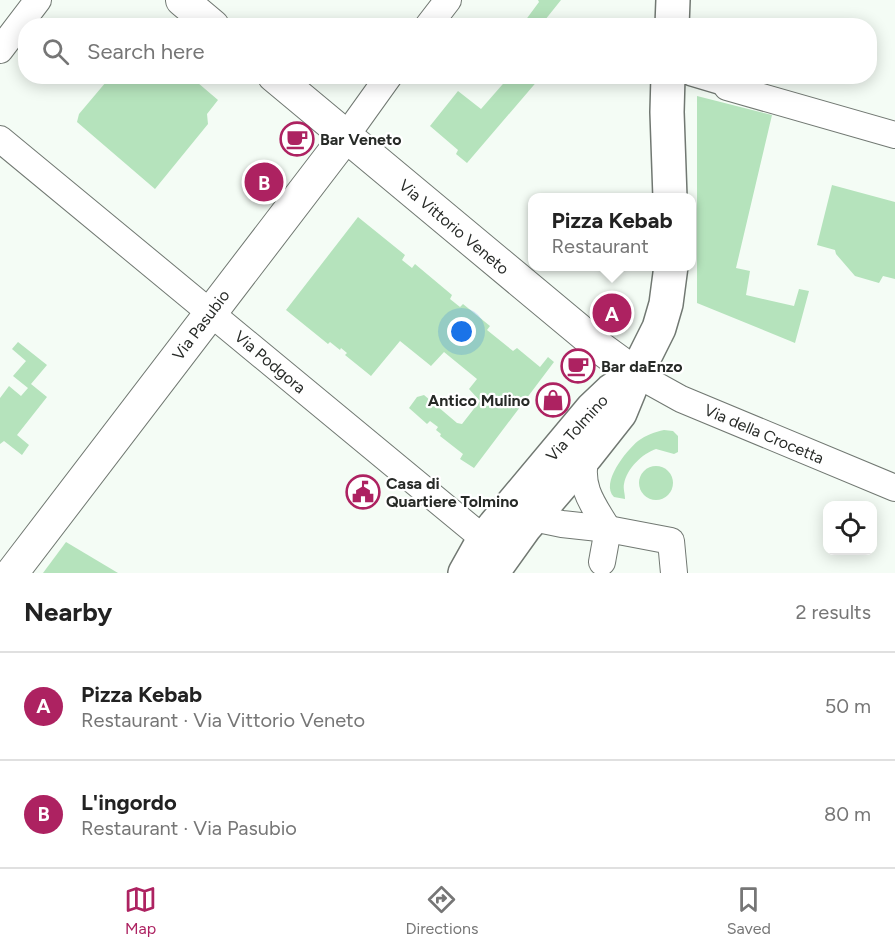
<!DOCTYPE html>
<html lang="en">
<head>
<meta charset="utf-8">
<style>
	:root { --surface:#fff; --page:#f6f6f6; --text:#222; --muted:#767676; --line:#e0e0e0; --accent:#ad2261 }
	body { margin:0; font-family:Figtree,sans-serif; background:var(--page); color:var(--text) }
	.controls { position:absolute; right:18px; bottom:18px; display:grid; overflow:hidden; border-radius:12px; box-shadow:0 3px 15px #0003 }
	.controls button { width:54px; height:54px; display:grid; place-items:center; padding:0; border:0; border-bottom:2px solid var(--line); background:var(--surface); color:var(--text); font:30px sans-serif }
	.you { position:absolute; left:462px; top:332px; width:21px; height:21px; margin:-15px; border:4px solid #fff; border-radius:50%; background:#1a73e8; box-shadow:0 0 0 9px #1a73e833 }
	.badge { display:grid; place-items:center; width:39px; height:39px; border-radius:50%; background:var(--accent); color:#fff; font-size:20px; font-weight:700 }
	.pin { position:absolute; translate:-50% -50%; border:3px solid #fff; box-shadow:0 2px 6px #0006 }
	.popup { position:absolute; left:528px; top:193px; width:168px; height:78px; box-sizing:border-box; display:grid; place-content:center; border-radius:12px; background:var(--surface); filter:drop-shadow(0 2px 4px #0005); font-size:20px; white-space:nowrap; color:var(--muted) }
	.popup b { font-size:22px; color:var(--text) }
	.popup::after { content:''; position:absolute; left:50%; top:100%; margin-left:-12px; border:12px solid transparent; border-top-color:var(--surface) }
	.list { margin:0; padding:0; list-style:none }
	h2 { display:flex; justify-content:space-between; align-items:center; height:78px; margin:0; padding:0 24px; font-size:26px }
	h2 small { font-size:20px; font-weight:400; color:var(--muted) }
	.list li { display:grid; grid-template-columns:39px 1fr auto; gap:18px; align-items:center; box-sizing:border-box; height:108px; padding:0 24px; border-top:2px solid var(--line) }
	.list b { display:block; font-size:22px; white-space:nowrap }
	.list p { margin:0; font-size:20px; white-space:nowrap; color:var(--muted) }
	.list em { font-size:20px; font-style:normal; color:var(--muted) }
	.icon { flex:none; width:33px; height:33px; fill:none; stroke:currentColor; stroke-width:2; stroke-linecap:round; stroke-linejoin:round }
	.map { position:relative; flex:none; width:895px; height:573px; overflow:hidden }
	.search { position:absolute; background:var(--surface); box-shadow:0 3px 15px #0003; left:18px; right:18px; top:18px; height:66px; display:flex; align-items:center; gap:15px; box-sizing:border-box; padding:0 21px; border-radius:24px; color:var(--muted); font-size:22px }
	.sheet { height:294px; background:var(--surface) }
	nav { display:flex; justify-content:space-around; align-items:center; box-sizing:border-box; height:84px; border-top:2px solid var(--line); background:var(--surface); font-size:16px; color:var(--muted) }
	nav a { display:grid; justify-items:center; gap:3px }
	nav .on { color:var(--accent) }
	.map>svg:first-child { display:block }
</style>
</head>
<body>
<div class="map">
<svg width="895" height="573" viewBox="0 0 895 573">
	<rect width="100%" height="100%" fill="#f4fcf5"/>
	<g fill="#b5e3bc">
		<polygon points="538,0 561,0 541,25 522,25 539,2"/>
		<polygon points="100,77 191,77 218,100 207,114 208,124 155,189 77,122 79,114 106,82"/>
		<polygon points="509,77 535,77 539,79 467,163 456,154 458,150 430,126 458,91 481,109"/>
		<polygon points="697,96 772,115 736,268 750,271 746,295 794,306 799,289 809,291 795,343 697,303"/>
		<polygon points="832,185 895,202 895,279 883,276 879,283 855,276 836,254 835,250 817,245"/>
		<polygon points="358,217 405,255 402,260 412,268 415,264 452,295 450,299 460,307 463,304 490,326 487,330 513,351 517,348 540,367 548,357 554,362 474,468 460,459 463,454 440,436 441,434 436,430 438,427 430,421 427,424 409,408 417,397 424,395 457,423 462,424 480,401 469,389 477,379 444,352 431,366 400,341 371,376 345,355 347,353 341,348 340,350 330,342 328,344 286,310"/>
		<polygon points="18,342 47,365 31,384 47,397 17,435 29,445 22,455 4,441 0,444 0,398 9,386 21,396 28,388 13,376 26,361 12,349"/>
		<path d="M664 430 673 431 678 436V452L674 454 656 449C642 454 627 468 624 484 623 489 625 493 625 499L614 497C600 483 626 451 638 441 646 435 655 432 664 430Z"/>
		<circle cx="656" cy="483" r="17"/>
		<polygon points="66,542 118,573 43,573"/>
	</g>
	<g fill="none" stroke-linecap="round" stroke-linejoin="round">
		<g stroke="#717872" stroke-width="21">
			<polyline id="pedestrian" points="690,76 727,87"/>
		</g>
		<g stroke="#717872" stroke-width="28">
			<g id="minor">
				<polyline points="428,26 448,0"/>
				<polyline points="0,50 38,0"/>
				<polyline points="727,87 895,135"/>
				<polyline points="346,136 389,76"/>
				<polyline points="0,139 484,539"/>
				<polyline points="636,374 681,399 895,488"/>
				<path d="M586 456C578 486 593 505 608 529"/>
				<polyline points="533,518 562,524 608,529 671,541 674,573"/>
				<polyline points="602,562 608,529"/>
			</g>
		</g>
		<g stroke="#717872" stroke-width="34">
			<g id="tertiary">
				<polyline points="182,0 213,26"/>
				<polyline points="274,76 603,350 636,374"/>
				<polyline points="12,573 346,136"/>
			</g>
		</g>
		<g stroke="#717872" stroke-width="36">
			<g id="primary">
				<polyline points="672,26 673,0"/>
				<polyline points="668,76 667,112 670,198"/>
				<polyline points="465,573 484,539 495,525 592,409 611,391 636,374"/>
				<polyline points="492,573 525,527 586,456 620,413 636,374 659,328 666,304 671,266"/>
			</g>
		</g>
		<use href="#pedestrian" stroke="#fff" stroke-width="18"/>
		<use href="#minor" stroke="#fff" stroke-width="26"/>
		<use href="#tertiary" stroke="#fff" stroke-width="32"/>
		<use href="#primary" stroke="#fff" stroke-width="33"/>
	</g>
	<defs>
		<g id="cafe-ring" transform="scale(1.725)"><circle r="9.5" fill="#fff" stroke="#ad2261" stroke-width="1.5"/><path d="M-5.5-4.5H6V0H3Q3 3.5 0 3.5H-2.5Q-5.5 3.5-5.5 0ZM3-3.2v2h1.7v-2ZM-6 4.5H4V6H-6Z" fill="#ad2261"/></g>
		<g id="shop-ring" transform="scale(1.725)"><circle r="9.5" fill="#fff" stroke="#ad2261" stroke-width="1.5"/><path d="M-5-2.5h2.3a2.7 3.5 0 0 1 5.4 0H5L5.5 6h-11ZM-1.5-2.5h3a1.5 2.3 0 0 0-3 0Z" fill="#ad2261"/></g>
		<g id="civic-ring" transform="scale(1.725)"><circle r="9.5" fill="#fff" stroke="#ad2261" stroke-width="1.5"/><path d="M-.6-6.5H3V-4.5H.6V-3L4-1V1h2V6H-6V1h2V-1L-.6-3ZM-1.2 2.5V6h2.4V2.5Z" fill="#ad2261"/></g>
	</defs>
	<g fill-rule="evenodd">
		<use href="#cafe-ring" x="297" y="139"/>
		<use href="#cafe-ring" x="578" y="366"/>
		<use href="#shop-ring" x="553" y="400"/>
		<use href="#civic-ring" x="363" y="492"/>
	</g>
	<g text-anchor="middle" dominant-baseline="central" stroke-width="4.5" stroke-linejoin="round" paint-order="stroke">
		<g font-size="16" font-weight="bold" fill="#272a27" stroke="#fff" text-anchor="start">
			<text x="320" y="139">Bar Veneto</text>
			<text x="601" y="366">Bar daEnzo</text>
			<text x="530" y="400" text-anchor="end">Antico Mulino</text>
			<text x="386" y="483">Casa di<tspan x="386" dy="18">Quartiere Tolmino</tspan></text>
		</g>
		<g font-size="16" fill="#272a27" stroke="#fff">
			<text transform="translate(454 227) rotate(40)">Via Vittorio Veneto</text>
			<text transform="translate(201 325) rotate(-53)">Via Pasubio</text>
			<text transform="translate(270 362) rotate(40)">Via Podgora</text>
			<text transform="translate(577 428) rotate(-48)">Via Tolmino</text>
			<text transform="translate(764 434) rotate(23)">Via della Crocetta</text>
		</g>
	</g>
</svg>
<div class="controls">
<button><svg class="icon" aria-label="locate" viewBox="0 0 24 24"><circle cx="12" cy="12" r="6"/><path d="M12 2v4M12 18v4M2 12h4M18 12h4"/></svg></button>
</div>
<div class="you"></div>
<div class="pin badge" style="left:612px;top:313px">A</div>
<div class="popup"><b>Pizza Kebab</b>Restaurant</div>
<div class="pin badge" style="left:264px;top:182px">B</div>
<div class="search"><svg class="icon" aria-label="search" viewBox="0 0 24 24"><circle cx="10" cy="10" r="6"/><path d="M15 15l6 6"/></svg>Search here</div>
</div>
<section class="sheet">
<h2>Nearby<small>2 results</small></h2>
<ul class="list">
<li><span class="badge">A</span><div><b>Pizza Kebab</b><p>Restaurant · Via Vittorio Veneto</p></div><em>50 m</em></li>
<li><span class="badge">B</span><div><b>L'ingordo</b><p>Restaurant · Via Pasubio</p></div><em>80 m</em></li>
</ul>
</section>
<nav>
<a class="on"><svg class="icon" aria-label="map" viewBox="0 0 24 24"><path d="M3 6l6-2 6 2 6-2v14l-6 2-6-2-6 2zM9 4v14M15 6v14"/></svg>Map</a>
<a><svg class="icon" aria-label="directions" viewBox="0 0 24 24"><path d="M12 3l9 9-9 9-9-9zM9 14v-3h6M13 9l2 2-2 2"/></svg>Directions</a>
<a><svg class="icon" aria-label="saved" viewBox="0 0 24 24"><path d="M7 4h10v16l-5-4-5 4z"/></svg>Saved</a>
</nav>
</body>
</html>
